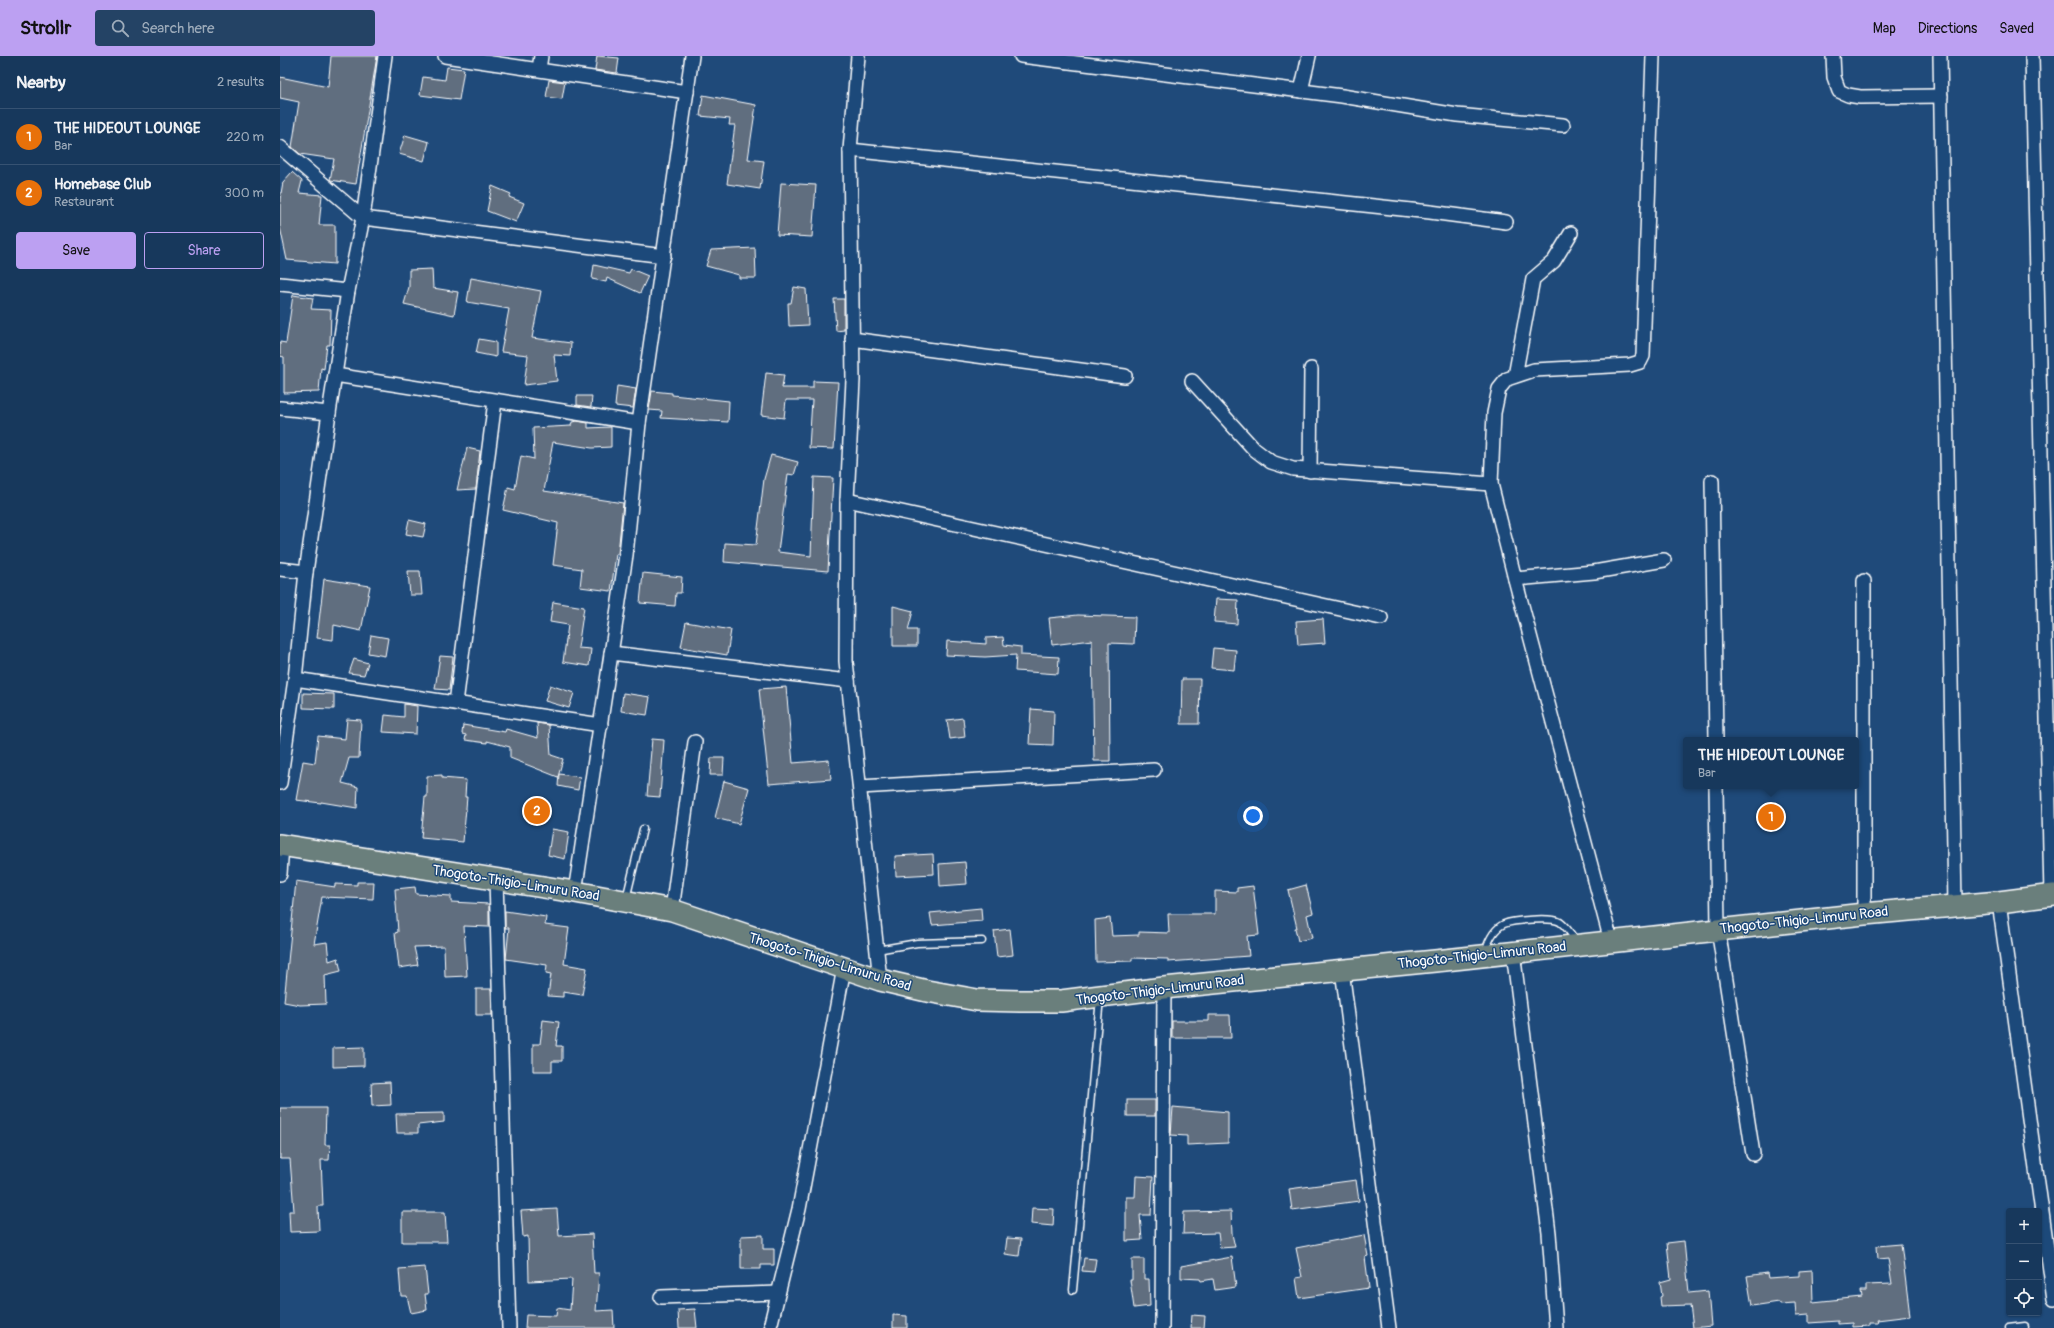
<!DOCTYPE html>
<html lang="en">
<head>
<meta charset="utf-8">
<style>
	:root { --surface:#17385c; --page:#244365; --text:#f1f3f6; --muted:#9eacbb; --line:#365272; --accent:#bca0f2 }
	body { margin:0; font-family:Pangolin,sans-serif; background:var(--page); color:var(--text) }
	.controls { position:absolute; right:12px; bottom:12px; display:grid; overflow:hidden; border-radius:4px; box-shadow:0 1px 3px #0004 }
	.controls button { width:36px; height:36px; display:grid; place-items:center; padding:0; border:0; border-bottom:1px solid var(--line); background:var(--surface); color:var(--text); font:20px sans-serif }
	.you { position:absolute; left:973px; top:760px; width:14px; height:14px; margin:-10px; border:3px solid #fff; border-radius:50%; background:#1a73e8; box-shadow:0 0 0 6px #1a73e833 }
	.badge { display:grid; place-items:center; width:26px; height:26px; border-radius:50%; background:var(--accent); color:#fff; font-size:13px; font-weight:700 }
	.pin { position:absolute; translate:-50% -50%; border:2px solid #fff; box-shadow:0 1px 4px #0006 }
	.popup { position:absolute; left:1403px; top:681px; width:176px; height:52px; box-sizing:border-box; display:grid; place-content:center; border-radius:4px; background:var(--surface); filter:drop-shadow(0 1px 3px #0005); font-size:13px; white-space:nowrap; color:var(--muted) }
	.popup b { font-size:15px; color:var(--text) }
	.popup::after { content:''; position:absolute; left:50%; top:100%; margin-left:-8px; border:8px solid transparent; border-top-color:var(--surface) }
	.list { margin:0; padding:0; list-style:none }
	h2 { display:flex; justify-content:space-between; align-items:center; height:52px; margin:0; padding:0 16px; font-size:17px }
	h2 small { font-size:13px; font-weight:400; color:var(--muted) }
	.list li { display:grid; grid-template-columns:26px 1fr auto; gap:12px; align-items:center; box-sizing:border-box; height:56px; padding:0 16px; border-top:1px solid var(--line) }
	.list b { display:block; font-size:15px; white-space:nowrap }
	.list p { margin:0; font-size:13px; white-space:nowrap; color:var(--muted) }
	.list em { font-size:13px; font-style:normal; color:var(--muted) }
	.actions { display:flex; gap:8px; padding:12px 16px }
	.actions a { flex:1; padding:9px 0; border:1px solid var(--accent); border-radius:4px; text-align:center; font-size:14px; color:var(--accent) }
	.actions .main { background:var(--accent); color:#111 }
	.icon { flex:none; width:22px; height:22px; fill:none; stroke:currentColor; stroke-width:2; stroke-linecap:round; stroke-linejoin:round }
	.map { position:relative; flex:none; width:1774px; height:1272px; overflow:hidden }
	header { display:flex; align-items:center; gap:24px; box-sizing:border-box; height:56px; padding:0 20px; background:var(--accent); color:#111 }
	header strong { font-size:19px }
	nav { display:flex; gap:22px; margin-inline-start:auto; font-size:14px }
	.search { width:280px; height:36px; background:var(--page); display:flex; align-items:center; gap:10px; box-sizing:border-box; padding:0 14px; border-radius:4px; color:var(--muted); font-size:15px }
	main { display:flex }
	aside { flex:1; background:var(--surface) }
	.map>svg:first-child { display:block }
</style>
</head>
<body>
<header>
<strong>Strollr</strong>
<div class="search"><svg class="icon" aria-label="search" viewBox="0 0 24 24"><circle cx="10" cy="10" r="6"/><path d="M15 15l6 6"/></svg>Search here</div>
<nav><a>Map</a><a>Directions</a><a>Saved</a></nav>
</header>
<main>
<aside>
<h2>Nearby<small>2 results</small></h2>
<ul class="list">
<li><span class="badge" style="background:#e8710a">1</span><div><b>THE HIDEOUT LOUNGE</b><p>Bar</p></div><em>220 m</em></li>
<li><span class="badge" style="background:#e8710a">2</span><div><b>Homebase Club</b><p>Restaurant</p></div><em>300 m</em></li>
</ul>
<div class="actions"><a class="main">Save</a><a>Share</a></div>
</aside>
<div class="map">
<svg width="1774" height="1272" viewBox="0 0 1774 1272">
	<rect width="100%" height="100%" fill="#1f4a7a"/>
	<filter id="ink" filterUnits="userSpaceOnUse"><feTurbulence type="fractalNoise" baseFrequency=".025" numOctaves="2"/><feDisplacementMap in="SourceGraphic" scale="8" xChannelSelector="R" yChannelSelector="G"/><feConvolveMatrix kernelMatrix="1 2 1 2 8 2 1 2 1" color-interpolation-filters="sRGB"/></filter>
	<g filter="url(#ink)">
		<g fill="#606e7f" stroke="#fff">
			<polygon points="51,0 97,0 76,128 50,124 54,103 20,98 12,91 19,46 0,42 0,21 48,31"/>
			<polygon points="317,0 339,2 337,17 315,14"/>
			<polygon points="167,11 184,13 179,44 140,39 143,21 165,24"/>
			<polygon points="269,24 285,26 282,43 266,41"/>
			<polygon points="423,39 476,49 468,103 484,105 480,133 447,128 455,69 449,69 450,63 420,60"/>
			<polygon points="125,79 149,86 144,105 119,98"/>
			<polygon points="12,116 22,125 19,137 42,139 39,169 55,169 55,208 7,204 0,171 0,143 3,126"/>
			<polygon points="501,127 536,129 532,181 497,179"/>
			<polygon points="212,130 231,138 229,141 244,147 236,166 207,155"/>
			<polygon points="475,192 476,222 459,222 459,219 426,210 431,194"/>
			<polygon points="314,209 349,217 351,213 368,220 360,237 327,222 326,226 312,223"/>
			<polygon points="152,213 153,232 178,236 174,259 124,248 129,231 129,214"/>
			<polygon points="191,222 261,235 252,282 291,287 290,300 274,299 277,325 244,329 248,299 221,296 229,253 187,246"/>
			<polygon points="514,231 526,233 528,269 509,270 508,247 511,247"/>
			<polygon points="13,239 33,242 31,253 51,254 50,289 47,289 44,313 41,312 39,336 4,337 4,301 0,300 0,286 6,287"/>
			<polygon points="554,243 564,243 564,274 556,275"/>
			<polygon points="199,283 216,286 216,301 196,297"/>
			<polygon points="486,317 504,319 502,332 533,332 533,325 558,326 554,393 529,392 532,344 506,344 504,362 481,359"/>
			<polygon points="337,330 356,333 353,352 335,350"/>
			<polygon points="372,335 392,337 392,339 449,345 448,366 381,362 382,355 369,354"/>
			<polygon points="297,340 312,340 311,351 297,349"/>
			<polygon points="297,365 308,367 308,372 331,371 331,391 312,392 273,386 264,435 343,447 338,498 336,498 331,535 300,531 302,513 273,509 278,467 223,454 228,431 235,433 241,400 254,403 253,372 291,370 292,366"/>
			<polygon points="187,392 200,395 196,433 177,434"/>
			<polygon points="491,399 518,406 514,419 508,418 498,496 531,500 534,421 553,422 548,515 444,506 445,487 476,489 484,423"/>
			<polygon points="129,464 146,468 143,481 126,478"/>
			<polygon points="128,515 140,515 142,539 130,539"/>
			<polygon points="363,517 402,521 401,537 396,537 395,550 360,547"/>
			<polygon points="44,523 90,530 81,575 54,569 53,584 37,582"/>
			<polygon points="936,543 958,544 957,568 934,566"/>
			<polygon points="273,546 304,551 298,592 311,593 309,610 283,606 288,569 270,566"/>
			<polygon points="613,550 633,555 628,574 637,574 637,590 613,590"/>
			<polygon points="798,559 855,561 854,588 829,587 830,705 814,705 812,584 772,589 769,562"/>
			<polygon points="1043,563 1045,587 1018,589 1016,565"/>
			<polygon points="406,566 451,574 447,599 401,591"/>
			<polygon points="91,579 108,582 105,600 88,597"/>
			<polygon points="723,581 724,589 741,591 741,599 779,601 778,618 735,615 736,599 705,601 666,599 667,585 706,588 706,582"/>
			<polygon points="933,592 956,594 954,614 931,612"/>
			<polygon points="160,600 173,601 169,634 155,633"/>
			<polygon points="74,603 88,607 84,619 69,617"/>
			<polygon points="902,623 920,623 919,668 901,668"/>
			<polygon points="270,629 294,637 289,652 265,645"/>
			<polygon points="506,631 513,707 549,704 551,723 489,728 479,633"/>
			<polygon points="23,637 54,638 54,653 23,652"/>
			<polygon points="343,637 370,641 367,659 341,655"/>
			<polygon points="124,648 137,650 136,678 103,676 105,659 124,661"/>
			<polygon points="751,653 774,655 773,689 749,688"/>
			<polygon points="683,662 685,681 670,683 667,664"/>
			<polygon points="67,663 81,664 79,702 69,702 62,727 78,731 77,752 41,746 41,747 16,744 23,705 35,707 38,680 65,683"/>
			<polygon points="257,667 269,669 271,699 283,703 278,721 230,702 230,691 207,685 207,687 185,684 186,679 182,678 183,669 225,676 226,673 258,682"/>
			<polygon points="372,683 384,684 380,741 367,740"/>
			<polygon points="431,702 444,702 443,719 430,719"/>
			<polygon points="279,718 300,721 298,734 278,730"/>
			<polygon points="162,719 162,722 186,724 185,741 187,741 183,786 141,782 145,741 147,741 147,720"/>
			<polygon points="444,725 469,732 459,768 435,762"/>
			<polygon points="272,773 289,776 285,803 268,799"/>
			<polygon points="653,798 654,818 616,820 615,800"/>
			<polygon points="685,806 687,828 660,830 659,808"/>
			<polygon points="16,825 55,831 55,828 77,829 77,826 94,826 93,843 42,841 34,888 47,886 49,905 58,902 61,915 45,919 46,948 20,949 4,946"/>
			<polygon points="1026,829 1033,857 1027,859 1032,882 1018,885 1015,872 1017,872 1008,834"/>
			<polygon points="973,830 979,879 967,880 969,900 888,906 888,903 852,902 852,905 816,906 815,864 830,862 832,880 859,879 859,876 889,877 888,858 935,858 935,835 957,836 957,832"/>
			<polygon points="135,831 136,838 171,840 171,846 209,848 209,871 184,870 187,920 165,921 164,890 134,891 138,909 119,912 115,877 118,876 115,833"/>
			<polygon points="701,852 702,865 652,869 650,857"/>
			<polygon points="225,855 266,861 265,869 289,872 284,908 307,912 302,939 283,936 283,941 268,940 271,918 266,917 267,909 226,903 229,872 225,872"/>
			<polygon points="730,873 733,899 717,901 714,875"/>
			<polygon points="196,933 211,933 212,959 196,959"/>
			<polygon points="929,959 950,959 951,982 892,982 892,965 929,965"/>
			<polygon points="263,964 279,966 276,990 282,990 282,1005 272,1005 272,1015 253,1015 253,988 260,988"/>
			<polygon points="84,991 84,1010 53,1011 53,992"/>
			<polygon points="110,1026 111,1049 92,1050 91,1027"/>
			<rect x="847" y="1044" width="28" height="16"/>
			<polygon points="893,1051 948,1056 948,1087 907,1089 907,1080 891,1079"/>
			<polygon points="0,1052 46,1052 45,1089 50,1089 49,1104 41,1104 43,1150 38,1150 39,1175 10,1176 9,1155 14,1155 10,1103 0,1103"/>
			<polygon points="164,1057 164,1066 138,1069 138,1077 117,1077 116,1058"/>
			<polygon points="856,1120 873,1121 871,1159 860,1159 862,1184 846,1185 846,1141 855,1141"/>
			<polygon points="1076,1124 1079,1145 1012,1154 1009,1133"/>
			<polygon points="752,1152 774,1153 773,1170 751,1168"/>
			<polygon points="277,1153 279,1180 312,1178 314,1217 319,1217 316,1255 333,1254 334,1272 245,1272 246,1259 276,1260 277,1252 290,1254 292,1223 249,1225 248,1180 243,1181 241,1155"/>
			<polygon points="951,1155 952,1178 955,1191 940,1192 938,1177 903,1178 904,1156"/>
			<polygon points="122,1156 165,1156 167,1186 122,1186"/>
			<polygon points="483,1179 483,1193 494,1193 494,1209 481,1209 481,1213 461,1213 461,1180"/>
			<polygon points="1084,1179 1088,1200 1085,1201 1089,1232 1019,1242 1016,1222 1022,1221 1016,1192"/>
			<polygon points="727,1182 741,1183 739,1200 725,1198"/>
			<polygon points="1404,1185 1409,1237 1428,1235 1431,1270 1413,1272 1410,1249 1381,1250 1380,1241 1382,1240 1380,1226 1391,1223 1387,1187"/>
			<polygon points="1621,1188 1630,1260 1597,1264 1598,1267 1589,1267 1589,1270 1572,1271 1572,1267 1558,1268 1558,1265 1529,1267 1529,1259 1516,1260 1515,1247 1500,1248 1499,1246 1472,1250 1467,1220 1487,1217 1488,1222 1519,1220 1519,1215 1532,1214 1533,1246 1581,1241 1580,1235 1586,1235 1586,1229 1612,1228 1608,1202 1598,1203 1597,1190"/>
			<polygon points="952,1201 956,1231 935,1234 933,1223 921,1225 920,1223 901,1222 901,1210"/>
			<polygon points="804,1202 816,1203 814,1216 802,1215"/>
			<polygon points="852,1203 864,1203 864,1223 869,1223 870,1250 854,1252 850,1224 852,1224"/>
			<polygon points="145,1211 148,1238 145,1238 147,1254 131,1257 127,1240 121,1240 119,1213"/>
			<polygon points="415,1253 417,1272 399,1272 398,1254"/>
			<polygon points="613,1259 627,1260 627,1272 613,1272"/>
			<polygon points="912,1259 925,1260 924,1272 911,1272"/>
		</g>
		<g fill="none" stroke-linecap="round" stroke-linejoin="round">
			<g stroke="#fff" stroke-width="9">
				<g id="service">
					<polyline points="346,843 363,773"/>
					<polyline points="597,894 637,887 702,885"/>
					<path d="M1205 896C1208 886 1213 873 1224 868 1233 864 1271 861 1280 866 1286 870 1292 879 1296 885"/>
					<polyline points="793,1234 820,942"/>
					<polyline points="1728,1272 1745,1270"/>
				</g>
			</g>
			<g stroke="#fff" stroke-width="16">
				<g id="minor">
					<polyline points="165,0 407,36"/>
					<polyline points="578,0 570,94 573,324 567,444 566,605 600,924"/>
					<polyline points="741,0 1062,40 1177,59 1283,69"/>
					<polyline points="1553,0 1554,21 1559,35 1568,39 1580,41 1661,40"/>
					<polyline points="1660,0 1675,849"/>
					<polyline points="1752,0 1771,839"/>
					<polyline points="259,13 261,0"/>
					<polyline points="1021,35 1029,0"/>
					<polyline points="0,91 83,162 384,200"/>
					<polyline points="570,94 1150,156 1226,166"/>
					<polyline points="0,228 68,235"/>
					<polyline points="572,283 845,320"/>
					<polyline points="55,319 359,367"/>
					<polyline points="1235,320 1253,223 1274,205 1291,177"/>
					<polyline points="912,325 974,393 991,406 1013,413 1211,428"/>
					<polyline points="0,352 49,357"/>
					<polyline points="1030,415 1031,313"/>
					<polyline points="1432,425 1436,684"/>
					<polyline points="567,444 1101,562"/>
					<polyline points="0,513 26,516"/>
					<polyline points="1235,523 1314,516 1384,504"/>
					<polyline points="1584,525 1584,858"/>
					<polyline points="331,597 568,625"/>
					<polyline points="15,623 321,669"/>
					<polyline points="176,647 215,345"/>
					<polyline points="0,727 15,623 26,516 49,357 68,235 83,162 105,0"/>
					<polyline points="1436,730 1438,873 1473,1098"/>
					<polyline points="580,731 874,714"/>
					<polyline points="0,818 2,789"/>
					<polyline points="216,823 229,1272"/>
					<polyline points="295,836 346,499 359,367 412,0"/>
					<polyline points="1719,846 1774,1243"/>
					<polyline points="392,854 415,686"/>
					<polyline points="1331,885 1235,523 1211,428 1214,357 1219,333 1227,323 1254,314 1350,309 1360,306 1363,300 1373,0"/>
					<polyline points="1233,896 1269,1177 1276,1272"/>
					<polyline points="1062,914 1109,1272"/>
					<polyline points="381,1241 498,1237"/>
					<polyline points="491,1267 519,1153 564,912"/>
					<polyline points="882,1272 884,932"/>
				</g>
			</g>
			<g stroke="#fff" stroke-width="24">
				<polyline id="trunk" points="0,789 295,836 392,854 600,924 647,935 697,944 740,945 781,945 884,932 1165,904 1584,858 1719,846 1774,839"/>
			</g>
			<use href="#service" stroke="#1f4a7a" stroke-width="6"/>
			<use href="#minor" stroke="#1f4a7a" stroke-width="13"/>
			<use href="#trunk" stroke="#6b7f7c" stroke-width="21"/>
		</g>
	</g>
	<g text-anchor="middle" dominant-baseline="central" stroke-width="3" stroke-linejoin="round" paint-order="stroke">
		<g font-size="14" fill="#fff" stroke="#1f4a7a">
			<text transform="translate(236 827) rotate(9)">Thogoto-Thigio-Limuru Road</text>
			<text transform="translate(1524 864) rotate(-6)">Thogoto-Thigio-Limuru Road</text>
			<text transform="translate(1202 899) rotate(-6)">Thogoto-Thigio-Limuru Road</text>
			<text transform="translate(550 906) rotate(17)">Thogoto-Thigio-Limuru Road</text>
			<text transform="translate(880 934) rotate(-7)">Thogoto-Thigio-Limuru Road</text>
		</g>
	</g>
</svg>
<div class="controls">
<button>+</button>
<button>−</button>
<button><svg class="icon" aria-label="locate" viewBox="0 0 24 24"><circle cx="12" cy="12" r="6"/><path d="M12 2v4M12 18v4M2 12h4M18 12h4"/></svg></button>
</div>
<div class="you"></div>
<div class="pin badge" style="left:1491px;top:761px;background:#e8710a">1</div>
<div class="popup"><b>THE HIDEOUT LOUNGE</b>Bar</div>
<div class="pin badge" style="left:257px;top:755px;background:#e8710a">2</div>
</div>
</main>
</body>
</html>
